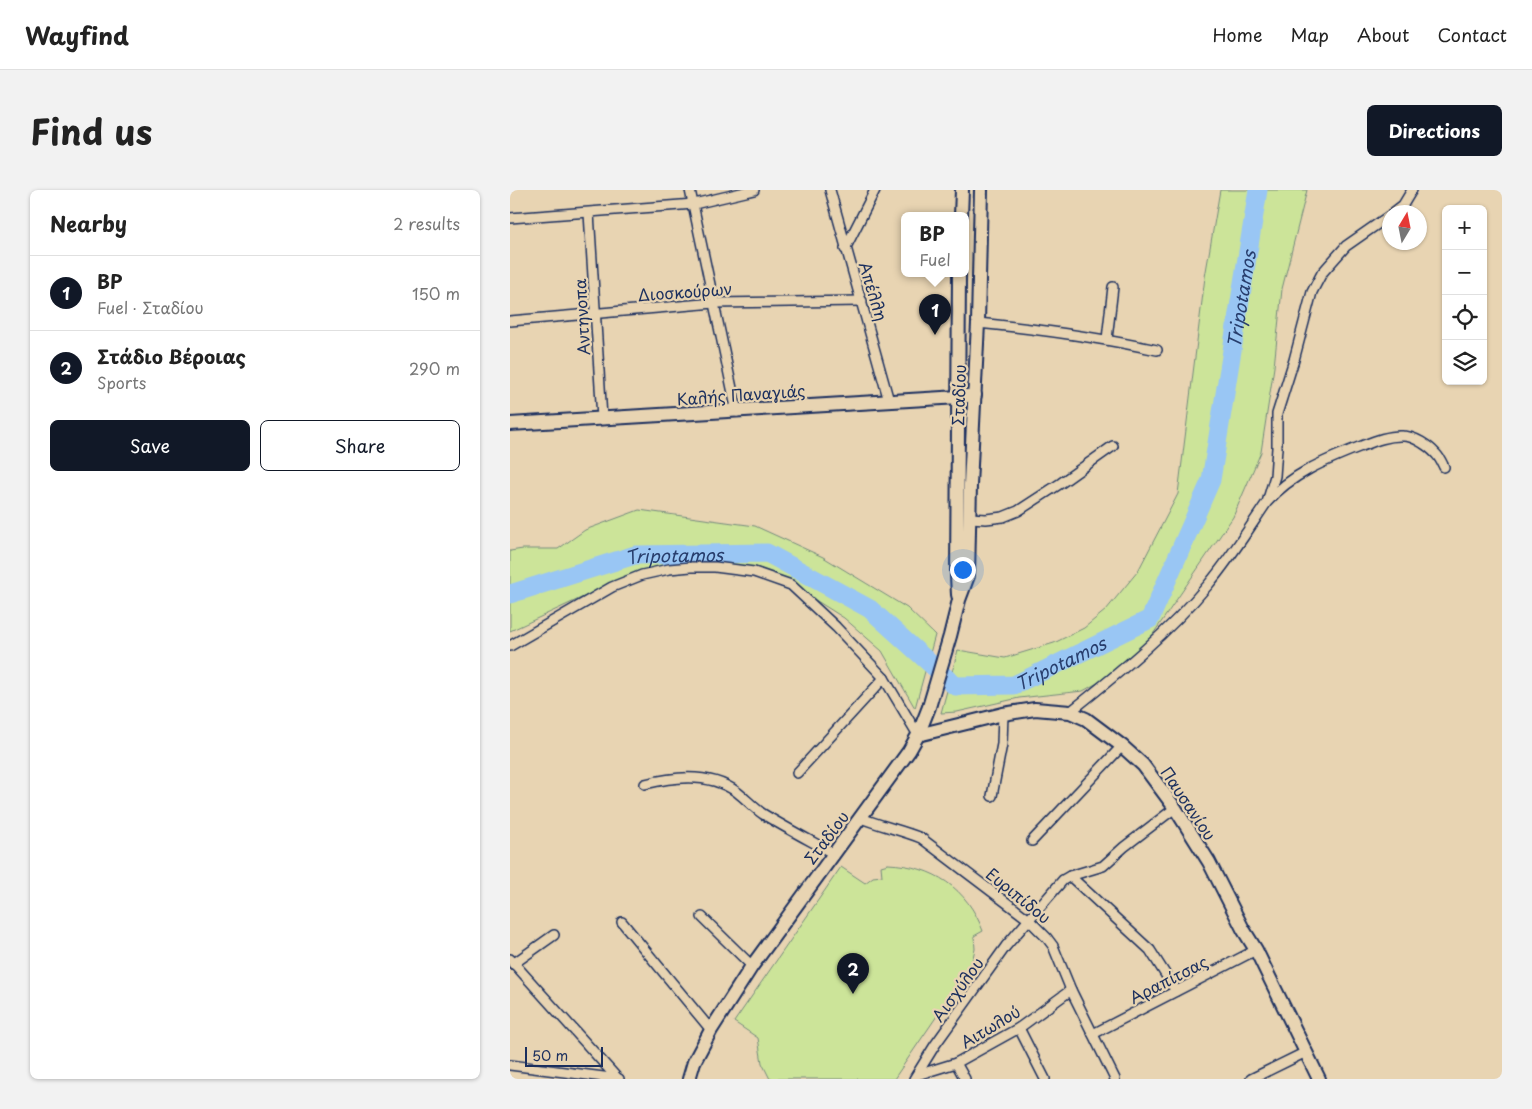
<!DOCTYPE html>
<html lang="en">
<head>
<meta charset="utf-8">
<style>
	:root { --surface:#fff; --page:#f2f2f2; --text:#222; --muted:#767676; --line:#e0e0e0; --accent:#111827 }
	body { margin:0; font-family:"Playpen Sans",sans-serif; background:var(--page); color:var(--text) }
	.controls { position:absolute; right:15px; top:15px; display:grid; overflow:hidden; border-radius:8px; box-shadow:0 1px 4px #0004 }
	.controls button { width:45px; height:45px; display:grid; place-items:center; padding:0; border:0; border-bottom:1px solid var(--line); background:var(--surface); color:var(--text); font:25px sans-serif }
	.compass { position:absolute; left:872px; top:15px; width:45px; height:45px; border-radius:50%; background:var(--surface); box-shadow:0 1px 4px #0004; rotate:10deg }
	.scale { position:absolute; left:15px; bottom:12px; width:78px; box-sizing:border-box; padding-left:5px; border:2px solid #1b2f5e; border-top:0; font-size:14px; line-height:18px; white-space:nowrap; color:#1b2f5e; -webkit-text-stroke:4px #e8d4b2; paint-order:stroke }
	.you { position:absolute; left:452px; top:379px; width:18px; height:18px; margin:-12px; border:4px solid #fff; border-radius:50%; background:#1a73e8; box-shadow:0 0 0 8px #1a73e833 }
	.badge { display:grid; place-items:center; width:32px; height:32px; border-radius:50%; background:var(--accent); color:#fff; font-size:16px; font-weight:700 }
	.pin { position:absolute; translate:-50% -41px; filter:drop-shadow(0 1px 2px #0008) }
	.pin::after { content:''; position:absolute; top:26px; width:18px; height:15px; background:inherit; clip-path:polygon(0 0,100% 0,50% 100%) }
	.popup { position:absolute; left:391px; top:22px; width:68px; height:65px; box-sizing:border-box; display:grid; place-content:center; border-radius:8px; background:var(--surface); filter:drop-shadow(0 1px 4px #0005); font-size:16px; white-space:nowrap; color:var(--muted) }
	.popup b { font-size:19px; color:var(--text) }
	.popup::after { content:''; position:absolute; left:50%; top:100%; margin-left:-10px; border:10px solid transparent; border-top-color:var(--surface) }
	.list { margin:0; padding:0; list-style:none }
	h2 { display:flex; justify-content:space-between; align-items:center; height:65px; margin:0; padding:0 20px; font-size:21px }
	h2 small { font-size:16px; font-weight:400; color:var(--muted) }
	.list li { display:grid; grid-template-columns:32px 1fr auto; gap:15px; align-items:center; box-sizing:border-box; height:75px; padding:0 20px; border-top:1px solid var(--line) }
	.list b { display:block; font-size:19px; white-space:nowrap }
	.list p { margin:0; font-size:16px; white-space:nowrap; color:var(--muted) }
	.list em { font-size:16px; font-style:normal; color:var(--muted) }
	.actions { display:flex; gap:10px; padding:15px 20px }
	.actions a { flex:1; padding:11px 0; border:1px solid var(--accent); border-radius:8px; text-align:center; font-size:18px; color:var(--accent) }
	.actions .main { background:var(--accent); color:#fff }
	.icon { flex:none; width:28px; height:28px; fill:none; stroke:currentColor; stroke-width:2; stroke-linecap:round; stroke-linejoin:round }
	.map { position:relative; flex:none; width:992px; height:889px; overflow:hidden; border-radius:8px }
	header { display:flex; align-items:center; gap:30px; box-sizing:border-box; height:70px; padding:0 25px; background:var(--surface); border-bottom:1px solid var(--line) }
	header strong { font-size:24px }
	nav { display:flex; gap:28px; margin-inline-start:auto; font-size:18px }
	.intro { display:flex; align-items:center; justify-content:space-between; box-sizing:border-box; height:120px; padding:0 30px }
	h1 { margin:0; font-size:35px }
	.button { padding:12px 22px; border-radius:8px; background:var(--accent); color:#fff; font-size:18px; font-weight:700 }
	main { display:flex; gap:30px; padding:0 30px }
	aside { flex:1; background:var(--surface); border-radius:8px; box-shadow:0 1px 4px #0004 }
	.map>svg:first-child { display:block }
</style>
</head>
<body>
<header>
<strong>Wayfind</strong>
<nav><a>Home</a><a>Map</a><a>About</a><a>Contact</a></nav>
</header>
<div class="intro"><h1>Find us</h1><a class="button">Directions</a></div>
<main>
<aside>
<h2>Nearby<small>2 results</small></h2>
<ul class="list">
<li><span class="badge">1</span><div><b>BP</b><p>Fuel · Σταδίου</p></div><em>150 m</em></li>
<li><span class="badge">2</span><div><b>Στάδιο Βέροιας</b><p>Sports</p></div><em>290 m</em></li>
</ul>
<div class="actions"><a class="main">Save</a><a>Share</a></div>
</aside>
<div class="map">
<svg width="992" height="889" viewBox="0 0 992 889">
	<rect width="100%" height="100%" fill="#e8d4b2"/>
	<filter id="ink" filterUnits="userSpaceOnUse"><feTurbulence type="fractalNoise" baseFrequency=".02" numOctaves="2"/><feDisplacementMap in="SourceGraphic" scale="10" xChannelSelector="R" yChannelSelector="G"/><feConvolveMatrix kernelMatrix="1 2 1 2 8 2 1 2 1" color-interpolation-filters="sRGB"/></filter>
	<g filter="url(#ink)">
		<g fill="#cce499" stroke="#748a7c">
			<polygon points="710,0 797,0 772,99 764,177 751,262 723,327 639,450 614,478 573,501 509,508 447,522 431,523 448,460 495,468 544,453 574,438 596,420 628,381 668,304 695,87"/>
			<polygon points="129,320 245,336 313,367 397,418 425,445 405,518 372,461 334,428 307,411 267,390 213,376 125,383 0,441 0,361 13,359 48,359 75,340"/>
			<path d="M378 674C424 676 457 698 473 741L464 746 465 759 461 776 384 889H260L252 873 248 848 224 832 331 677 355 693 363 687 372 686 371 676Z"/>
		</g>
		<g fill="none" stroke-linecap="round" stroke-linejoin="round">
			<path stroke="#99c6f4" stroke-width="19" id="s1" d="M0 404 125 365 257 363 360 419 445 496 504 495 640 429 701 290 748 0"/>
			<g stroke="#1b2f5e" stroke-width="12">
				<g id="street">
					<polyline points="180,0 227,222"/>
					<polyline points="320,0 379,211"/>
					<polyline points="884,22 893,15 902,0"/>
					<polyline points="79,23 92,228"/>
					<polyline points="0,28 184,14 244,0"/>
					<polyline points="335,59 365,0"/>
					<polyline points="0,131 204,113 352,111"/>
					<path d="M468 133C528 139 588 147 647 160"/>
					<polyline points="597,149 603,97"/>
					<polyline points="758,309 765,286 767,258 767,224 784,170 802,102 812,83 836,56 879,26"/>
					<polyline points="460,328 476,329 493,327 508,321 551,293 603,256"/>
					<polyline points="0,456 102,397 132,385 159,379 181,377 205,377 244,382 281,395 326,437 374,488 408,545"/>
					<path d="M560 522C609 483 658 443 698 395 720 369 738 340 757 312 781 284 816 270 849 257 862 252 878 245 893 246 904 246 919 256 926 264 930 268 932 273 934 277"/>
					<polyline points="287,583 374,488"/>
					<path d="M135 594C165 586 200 582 227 602 236 609 244 618 253 624 276 638 301 651 324 664"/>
					<polyline points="482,606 492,554 493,524"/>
					<path d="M351 628C371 636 391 640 411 648L518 729 537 748 543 756 561 800 605 889"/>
					<polyline points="522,651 612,556"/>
					<polyline points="560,686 640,760 666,801"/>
					<polyline points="192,727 242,776"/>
					<polyline points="112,732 201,840"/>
					<polyline points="0,769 108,889"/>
					<polyline points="3,774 44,745"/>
					<polyline points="509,838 535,889"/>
					<polyline points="583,844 746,760"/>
					<polyline points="446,873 455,889"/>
					<polyline points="0,875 109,889"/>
					<polyline points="407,885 446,873 509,838 561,800"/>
					<polyline points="404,889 425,855 496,756 553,690 560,686 593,676 614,657 665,618"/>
					<polyline points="741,889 796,862"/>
				</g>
			</g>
			<g stroke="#1b2f5e" stroke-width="16">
				<g id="secondary">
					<polyline points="451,26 452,0"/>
					<polyline points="0,234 449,207 465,205"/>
					<polyline points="448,405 447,386 449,84"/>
					<polyline points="408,545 493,524 525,519 560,522 576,529 612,556 633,575 665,618 699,672 733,739 746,760 809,889"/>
					<polyline points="179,889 184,872 201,840 242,776 399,561 408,545 419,517 440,446 449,410 458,386 460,295 468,133 471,0"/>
				</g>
			</g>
			<use href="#street" stroke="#e8d4b2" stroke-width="9"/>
			<use href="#secondary" stroke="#e8d4b2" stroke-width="12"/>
		</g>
	</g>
	<g text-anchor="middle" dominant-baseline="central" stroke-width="4.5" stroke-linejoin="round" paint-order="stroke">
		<g font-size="16" fill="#1b2f5e" stroke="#e8d4b2">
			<text transform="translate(175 101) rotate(-4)">Διοσκούρων</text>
			<text transform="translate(364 101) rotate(73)">Απέλλη</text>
			<text transform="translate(71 127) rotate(-93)">Αντηνοπα</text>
			<text transform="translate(231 204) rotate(-4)">Καλής Παναγιάς</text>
			<text transform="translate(448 205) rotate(-88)">Σταδίου</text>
			<text transform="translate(679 613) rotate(56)">Παυσανίου</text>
			<text transform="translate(316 647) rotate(-53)">Σταδίου</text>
			<text transform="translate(509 705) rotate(39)">Ευριπίδου</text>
			<text transform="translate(658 789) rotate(-27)">Αραπίτσας</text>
			<text transform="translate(447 799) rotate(-54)">Αισχύλου</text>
			<text transform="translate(480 836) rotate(-31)">Αιτωλού</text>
		</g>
		<g font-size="18" font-style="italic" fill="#283e6d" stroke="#e8d4b2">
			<text stroke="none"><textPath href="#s1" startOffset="1040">Tripotamos</textPath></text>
			<text stroke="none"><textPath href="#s1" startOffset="170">Tripotamos</textPath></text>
			<text stroke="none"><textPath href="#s1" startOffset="605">Tripotamos</textPath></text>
		</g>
	</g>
</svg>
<div class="controls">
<button>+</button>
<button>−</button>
<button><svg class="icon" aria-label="locate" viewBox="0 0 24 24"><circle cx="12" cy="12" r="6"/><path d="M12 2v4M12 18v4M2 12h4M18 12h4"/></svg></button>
<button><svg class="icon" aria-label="layers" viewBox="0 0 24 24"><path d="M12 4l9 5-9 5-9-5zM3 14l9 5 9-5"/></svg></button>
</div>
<svg class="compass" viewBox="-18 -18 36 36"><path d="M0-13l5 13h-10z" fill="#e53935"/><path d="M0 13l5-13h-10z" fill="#767676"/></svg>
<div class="scale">50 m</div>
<div class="you"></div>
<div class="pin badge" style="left:425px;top:145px">1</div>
<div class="popup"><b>BP</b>Fuel</div>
<div class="pin badge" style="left:343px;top:804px">2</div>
</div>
</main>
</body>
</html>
